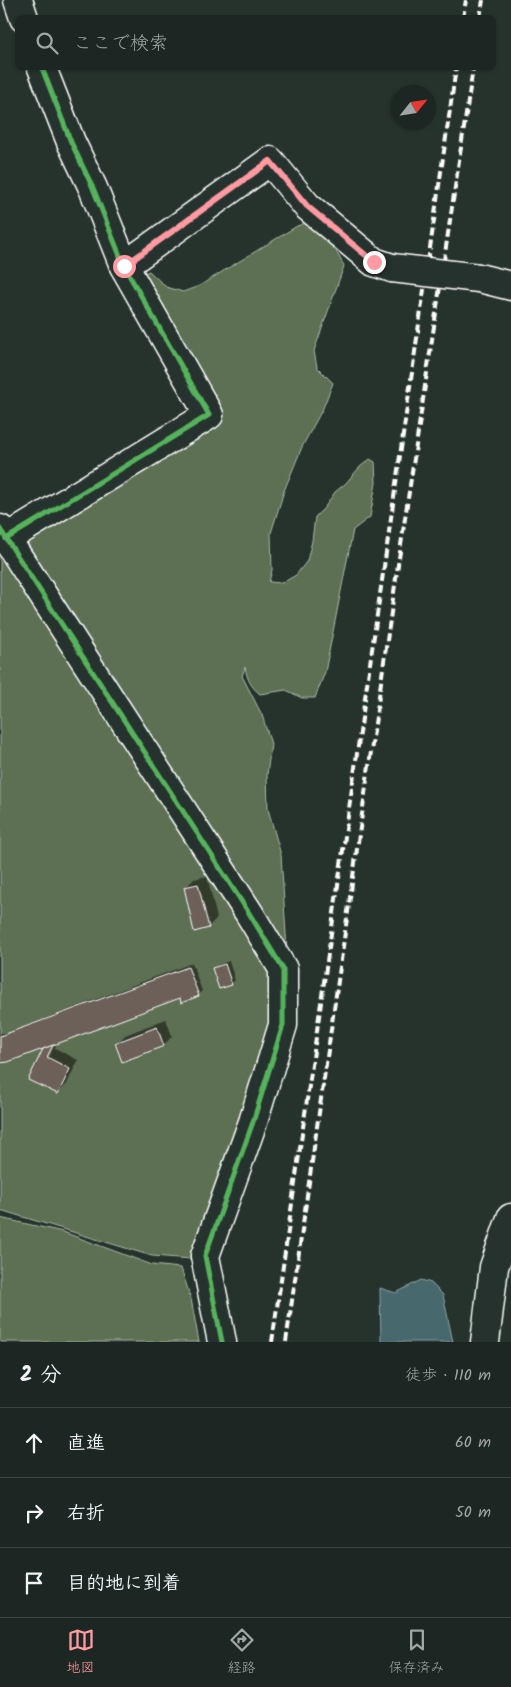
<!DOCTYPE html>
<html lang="ja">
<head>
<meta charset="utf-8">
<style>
	:root { --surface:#1c2622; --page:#252e2a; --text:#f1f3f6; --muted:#a0a5a5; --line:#3a4340; --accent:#ff9aa2 }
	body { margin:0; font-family:Kalam,"Klee One",sans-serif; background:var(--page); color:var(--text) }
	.compass { position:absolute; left:391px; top:85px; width:45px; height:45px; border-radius:50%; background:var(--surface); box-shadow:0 1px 4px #0004; rotate:60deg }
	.stop { position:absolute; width:15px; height:15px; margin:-11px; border:4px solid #ff9aa2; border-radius:50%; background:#fff }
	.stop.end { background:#ff9aa2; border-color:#fff; box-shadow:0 1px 5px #0008 }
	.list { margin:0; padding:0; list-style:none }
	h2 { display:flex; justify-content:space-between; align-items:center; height:65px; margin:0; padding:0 20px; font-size:21px }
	h2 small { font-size:16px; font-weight:400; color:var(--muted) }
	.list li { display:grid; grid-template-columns:32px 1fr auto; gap:15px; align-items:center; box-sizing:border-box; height:70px; padding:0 20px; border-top:1px solid var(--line) }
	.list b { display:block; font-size:19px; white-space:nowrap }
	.list em { font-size:16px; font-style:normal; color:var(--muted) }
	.icon { flex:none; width:28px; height:28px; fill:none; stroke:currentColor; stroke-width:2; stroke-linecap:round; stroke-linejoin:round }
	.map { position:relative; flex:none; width:511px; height:1342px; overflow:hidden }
	.search { position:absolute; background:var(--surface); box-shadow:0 1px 4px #0004; left:15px; right:15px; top:15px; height:55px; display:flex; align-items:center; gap:12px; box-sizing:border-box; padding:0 18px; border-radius:8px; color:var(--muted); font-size:19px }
	.sheet { height:275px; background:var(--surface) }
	nav { display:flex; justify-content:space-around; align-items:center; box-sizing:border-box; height:70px; border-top:1px solid var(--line); background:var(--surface); font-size:14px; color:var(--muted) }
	nav a { display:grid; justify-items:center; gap:2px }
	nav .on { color:var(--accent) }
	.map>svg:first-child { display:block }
</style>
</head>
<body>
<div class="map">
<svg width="511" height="1342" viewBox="0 0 511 1342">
	<rect width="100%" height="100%" fill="#26332d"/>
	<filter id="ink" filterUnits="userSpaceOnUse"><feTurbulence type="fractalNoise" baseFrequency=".02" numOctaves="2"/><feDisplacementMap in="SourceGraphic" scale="10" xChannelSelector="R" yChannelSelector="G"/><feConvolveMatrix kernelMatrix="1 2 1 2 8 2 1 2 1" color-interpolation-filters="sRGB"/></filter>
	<g filter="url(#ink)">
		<g fill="#5d7053" stroke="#aeb8a9">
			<path d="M306 223 330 239 344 266 314 351 317 367 333 383 323 408 302 447 284 491 271 533 272 570 269 582 282 583 296 575 307 561 312 541 315 517 325 507 335 492 345 484 360 467 370 459 375 462 376 483 370 517 353 530 325 672 315 698H302L286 690 260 694C251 687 247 679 245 667L242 676 262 715 271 744 267 775 268 809 281 855 287 950 272 1027 192 1259 152 1256 0 1210V548L216 415 141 275 149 271 166 287 183 292 199 286 297 226Z"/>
			<polygon points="0,1218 63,1232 152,1265 181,1268 191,1299 199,1342 0,1342"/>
		</g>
		<polygon fill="#46676c" stroke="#90a4a7" points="421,1280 431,1283 443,1295 453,1342 381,1342 380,1288 396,1293"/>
		<g fill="#0007" fill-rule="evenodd">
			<polygon points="207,876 217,918 208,927 185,888 194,879"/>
			<polygon points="229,961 235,980 231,984 214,969 218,965"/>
			<path d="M192 963 202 991 198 995 180 996 58 1042 55 1048 78 1060 67 1084 58 1093 30 1079 45 1047 0 1062V1033H7ZM53 1044H55L46 1064 44 1062Z"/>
			<polygon points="166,1019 172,1036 164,1045 123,1060 117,1044 125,1035"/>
		</g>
		<g fill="#6c6058" stroke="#fff">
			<polygon points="198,884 209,928 194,932 184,887"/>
			<polygon points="225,964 232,985 219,989 212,968"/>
			<polygon points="188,967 199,996 181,1003 180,998 8,1062 0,1063 0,1036"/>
			<polygon points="157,1027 164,1046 122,1062 115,1043"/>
			<polygon points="53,1045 47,1057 70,1069 58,1094 28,1080 43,1049"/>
		</g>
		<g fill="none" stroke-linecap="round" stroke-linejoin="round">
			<g stroke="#fff" stroke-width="31">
				<g id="minor">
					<polyline points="18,0 24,18"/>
					<polyline points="124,266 270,161 307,206 374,262 392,268"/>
					<polyline points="479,278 511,286"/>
					<polyline points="0,529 249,913 283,969 283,1025 253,1122 205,1256 222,1342"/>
					<polyline points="6,539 209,415 124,266 93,188 71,142 42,68"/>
					<polyline points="485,1342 494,1267 511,1218"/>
				</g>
			</g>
			<use href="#minor" stroke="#26332d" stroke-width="28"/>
			<g stroke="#fff" stroke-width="4" stroke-dasharray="8 4" stroke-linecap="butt">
				<polyline points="463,18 466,0"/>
				<polyline points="480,18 483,0"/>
				<polyline points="272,1342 456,68"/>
				<polyline points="286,1342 396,578 473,68"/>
			</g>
			<g stroke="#fff" stroke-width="31" stroke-linecap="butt">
				<polyline id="minor-bridge" points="392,268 479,278"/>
			</g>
			<use href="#minor-bridge" stroke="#26332d" stroke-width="28"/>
			<g stroke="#26332d" stroke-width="8">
				<g id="cycleway">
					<polyline points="0,529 249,913 283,969 283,1025 253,1122 205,1256 222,1342"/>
					<polyline points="6,539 209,415 124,266 93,188 71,142 42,68"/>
				</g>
			</g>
			<use href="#cycleway" stroke="#56b35d" stroke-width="5"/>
		</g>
	</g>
	<g fill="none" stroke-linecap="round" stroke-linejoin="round" filter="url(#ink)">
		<polyline stroke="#ff9aa2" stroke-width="6" points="124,266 270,161 307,206 374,262"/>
	</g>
</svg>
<svg class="compass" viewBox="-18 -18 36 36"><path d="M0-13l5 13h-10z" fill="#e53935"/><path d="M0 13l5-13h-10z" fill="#a0a5a5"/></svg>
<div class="stop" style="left:124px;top:266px"></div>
<div class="stop end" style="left:374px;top:262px"></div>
<div class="search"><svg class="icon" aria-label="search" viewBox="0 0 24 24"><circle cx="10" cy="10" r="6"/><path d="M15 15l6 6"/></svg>ここで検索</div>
</div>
<section class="sheet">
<h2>2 分<small>徒歩 · 110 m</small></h2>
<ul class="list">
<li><svg class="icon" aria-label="ahead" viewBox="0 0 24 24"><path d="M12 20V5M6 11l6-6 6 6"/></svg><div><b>直進</b></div><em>60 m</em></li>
<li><svg class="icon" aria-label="right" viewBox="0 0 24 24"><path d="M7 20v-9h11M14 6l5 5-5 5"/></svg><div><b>右折</b></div><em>50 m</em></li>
<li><svg class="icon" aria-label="arrive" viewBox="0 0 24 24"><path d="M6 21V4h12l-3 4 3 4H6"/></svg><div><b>目的地に到着</b></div></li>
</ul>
</section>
<nav>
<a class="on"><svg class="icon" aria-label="map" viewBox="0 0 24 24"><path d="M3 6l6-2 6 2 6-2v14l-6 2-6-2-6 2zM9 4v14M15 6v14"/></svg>地図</a>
<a><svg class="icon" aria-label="directions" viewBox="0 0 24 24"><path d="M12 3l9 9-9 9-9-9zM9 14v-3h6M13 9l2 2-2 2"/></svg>経路</a>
<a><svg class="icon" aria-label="saved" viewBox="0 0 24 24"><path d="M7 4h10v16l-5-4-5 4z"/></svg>保存済み</a>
</nav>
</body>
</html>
